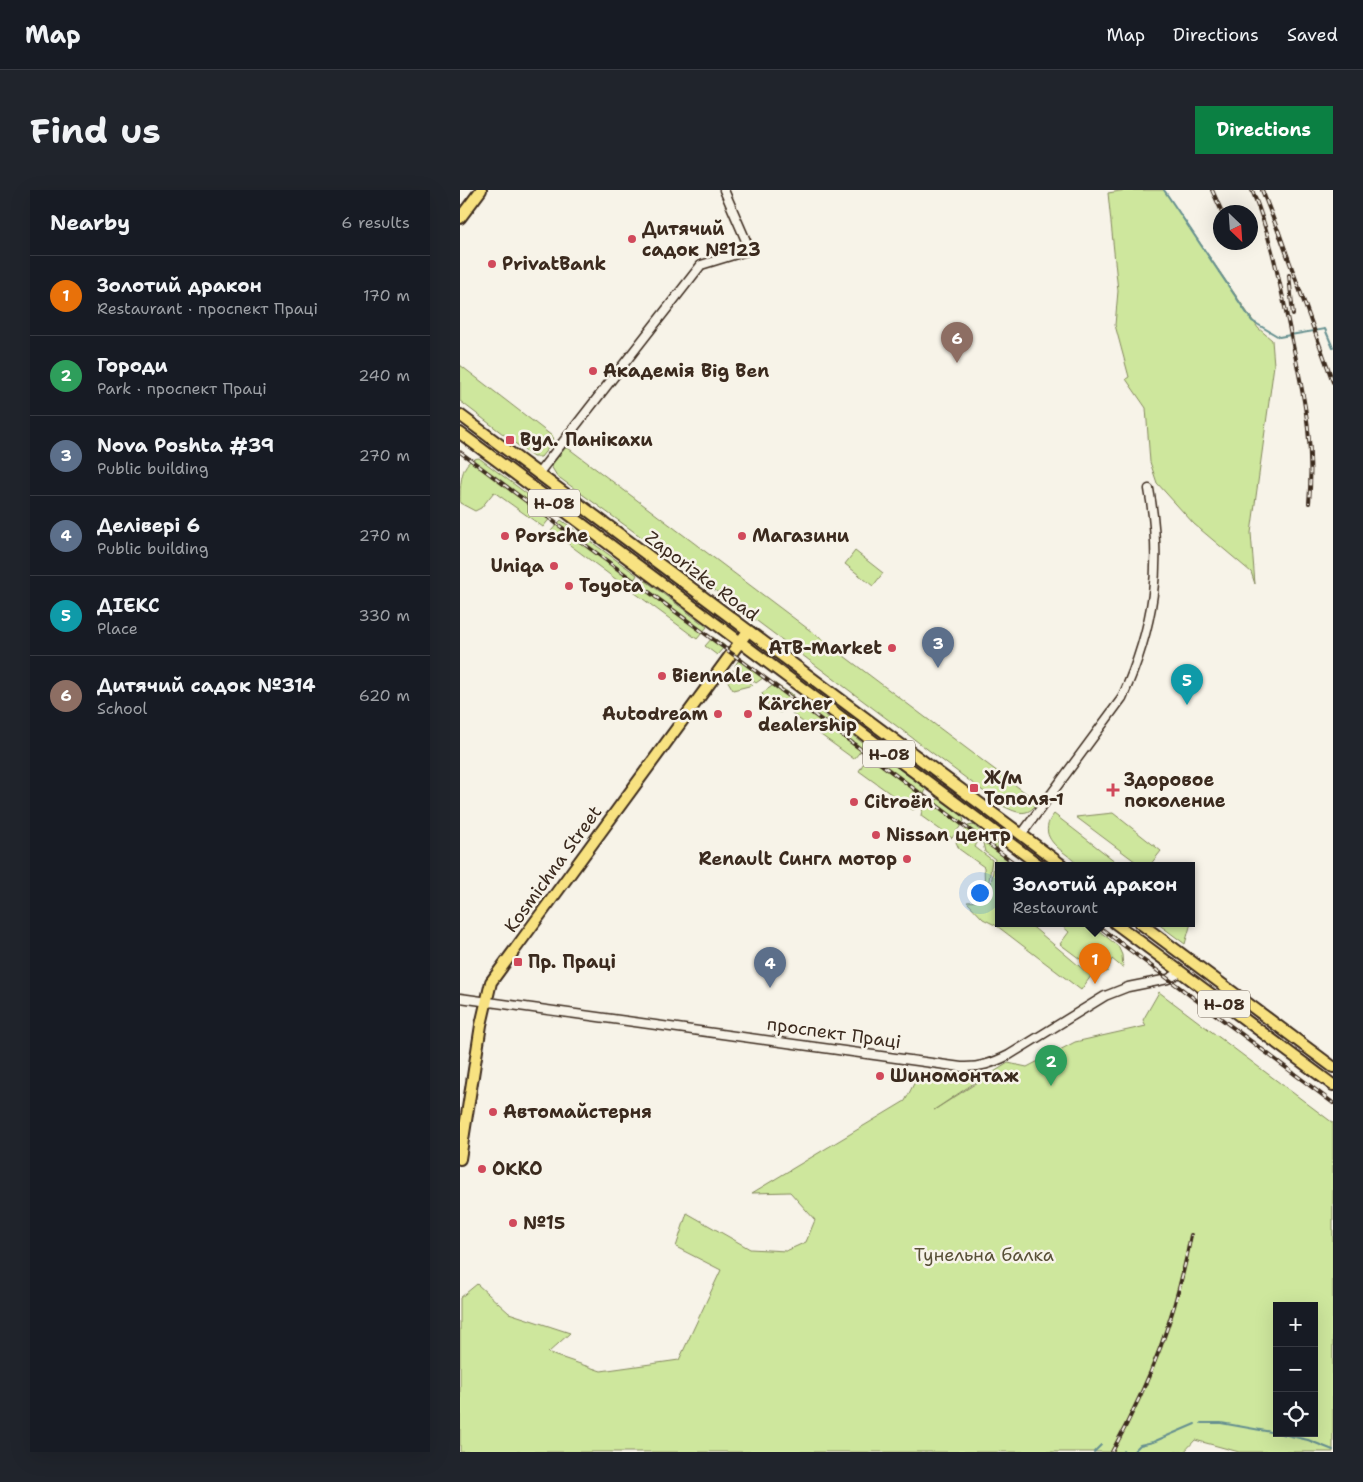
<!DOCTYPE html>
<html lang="en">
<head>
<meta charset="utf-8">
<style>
	:root { --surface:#171b24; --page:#20242c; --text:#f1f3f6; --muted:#9ea1a6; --line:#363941; --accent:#0b8043 }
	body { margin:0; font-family:"Shantell Sans",sans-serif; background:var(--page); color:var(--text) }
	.controls { position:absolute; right:15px; bottom:15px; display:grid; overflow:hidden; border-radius:0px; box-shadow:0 5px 20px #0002 }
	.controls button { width:45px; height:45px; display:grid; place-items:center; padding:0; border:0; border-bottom:1px solid var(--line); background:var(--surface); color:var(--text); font:25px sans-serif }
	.compass { position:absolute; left:753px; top:15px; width:45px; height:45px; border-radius:50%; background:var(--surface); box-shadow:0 5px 20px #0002; rotate:155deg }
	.you { position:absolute; left:519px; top:702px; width:18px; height:18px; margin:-12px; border:4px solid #fff; border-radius:50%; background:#1a73e8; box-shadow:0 0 0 8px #1a73e833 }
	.badge { display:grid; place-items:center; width:32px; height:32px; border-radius:50%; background:var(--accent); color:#fff; font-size:16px; font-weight:700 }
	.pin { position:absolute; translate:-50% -41px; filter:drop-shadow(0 1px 2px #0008) }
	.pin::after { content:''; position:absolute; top:26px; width:18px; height:15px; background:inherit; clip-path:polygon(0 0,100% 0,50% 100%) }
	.popup { position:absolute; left:535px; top:672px; width:200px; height:65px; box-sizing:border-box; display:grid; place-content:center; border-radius:0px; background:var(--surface); filter:drop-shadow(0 1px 4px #0005); font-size:16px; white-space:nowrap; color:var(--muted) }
	.popup b { font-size:19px; color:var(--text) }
	.popup::after { content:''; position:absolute; left:50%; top:100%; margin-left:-10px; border:10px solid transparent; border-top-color:var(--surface) }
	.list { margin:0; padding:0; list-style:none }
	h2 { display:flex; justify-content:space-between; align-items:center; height:65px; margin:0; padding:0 20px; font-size:21px }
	h2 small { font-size:16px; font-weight:400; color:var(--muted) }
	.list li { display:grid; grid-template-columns:32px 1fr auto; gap:15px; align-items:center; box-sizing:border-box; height:80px; padding:0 20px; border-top:1px solid var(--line) }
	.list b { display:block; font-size:19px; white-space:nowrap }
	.list p { margin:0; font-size:16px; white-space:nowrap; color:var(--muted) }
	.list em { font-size:16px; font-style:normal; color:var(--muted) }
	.icon { flex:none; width:28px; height:28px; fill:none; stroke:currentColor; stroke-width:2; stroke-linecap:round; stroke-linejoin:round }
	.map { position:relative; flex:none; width:873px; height:1262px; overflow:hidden; border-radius:0px }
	header { display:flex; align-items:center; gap:30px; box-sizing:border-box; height:70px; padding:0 25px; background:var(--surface); border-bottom:1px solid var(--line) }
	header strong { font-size:24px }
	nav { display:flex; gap:28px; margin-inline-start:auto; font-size:18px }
	.intro { display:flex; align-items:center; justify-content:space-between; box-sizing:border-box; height:120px; padding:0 30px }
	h1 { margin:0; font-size:35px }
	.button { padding:12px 22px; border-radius:0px; background:var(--accent); color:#fff; font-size:18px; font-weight:700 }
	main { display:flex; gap:30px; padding:0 30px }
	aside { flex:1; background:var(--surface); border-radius:0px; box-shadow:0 5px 20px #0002 }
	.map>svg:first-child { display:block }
</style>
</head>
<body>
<header>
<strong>Map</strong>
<nav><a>Map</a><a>Directions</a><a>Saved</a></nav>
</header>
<div class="intro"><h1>Find us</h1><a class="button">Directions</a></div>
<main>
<aside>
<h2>Nearby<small>6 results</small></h2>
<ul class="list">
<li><span class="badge" style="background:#e8710a">1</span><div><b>Золотий дракон</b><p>Restaurant · проспект Праці</p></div><em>170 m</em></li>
<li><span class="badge" style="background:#2e9e5b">2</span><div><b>Городи</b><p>Park · проспект Праці</p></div><em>240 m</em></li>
<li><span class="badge" style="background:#5c6f8a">3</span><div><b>Nova Poshta #39</b><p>Public building</p></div><em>270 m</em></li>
<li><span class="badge" style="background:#5c6f8a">4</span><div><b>Делівері 6</b><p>Public building</p></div><em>270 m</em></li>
<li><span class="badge" style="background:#0f9aa8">5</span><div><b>ДІЕКС</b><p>Place</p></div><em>330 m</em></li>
<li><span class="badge" style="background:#8d6e63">6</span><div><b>Дитячий садок №314</b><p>School</p></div><em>620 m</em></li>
</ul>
</aside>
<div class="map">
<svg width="873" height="1262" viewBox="0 0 873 1262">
	<rect width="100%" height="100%" fill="#f7f3e8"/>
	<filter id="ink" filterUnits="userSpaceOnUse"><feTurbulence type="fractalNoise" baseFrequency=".02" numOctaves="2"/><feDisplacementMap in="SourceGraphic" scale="10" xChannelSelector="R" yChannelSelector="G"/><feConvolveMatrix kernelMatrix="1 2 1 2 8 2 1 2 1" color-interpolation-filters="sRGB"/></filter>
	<g filter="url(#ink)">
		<g fill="#cee79d" stroke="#84885e" fill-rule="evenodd">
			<polygon points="666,0 704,0 798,138 812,150 814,175 791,343 795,394 791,382 734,334 697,293 690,272 686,218 666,189 669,187 655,135 658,101 648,3"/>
			<polygon points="0,175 92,246 93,252 81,267 73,267 0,211"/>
			<path d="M105 258H108L575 610V616C566 627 555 622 543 616L285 422 97 286 91 276Z"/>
			<path d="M19 268 91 322V327L83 337 34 302 21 318 15 321 0 313C0 297 0 269 19 268Z"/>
			<polygon points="101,330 177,385 169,399 91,341"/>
			<polygon points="395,361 423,383 413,396 385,374"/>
			<polygon points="186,391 247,437 237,449 175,403 180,394"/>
			<polygon points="253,447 265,456 257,465 245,456"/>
			<polygon points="278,471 283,472 303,488 296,493 275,476"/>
			<polygon points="272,480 293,495 273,500 266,488"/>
			<polygon points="315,494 333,505 320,523 305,512 302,503"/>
			<polygon points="343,511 346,511 403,553 403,558 394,569 332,524"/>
			<path d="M412 559 466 599C463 607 460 616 453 620L399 581Z"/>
			<path d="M479 609 502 625 504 631 492 648 461 626C461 617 471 611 479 609Z"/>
			<polygon points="653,623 701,661 690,675 680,675 616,627"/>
			<path d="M594 624 660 675C649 675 630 679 620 675 616 674 611 668 607 665 592 654 579 642 594 624Z"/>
			<polygon points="513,635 522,642 515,657 532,670 527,704 525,703 524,677 499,659 496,652 508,636"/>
			<polygon points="524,644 538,654 537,662 554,675 539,675 539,733 568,733 631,786 621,800 537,736 523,729 507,712 521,711 525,706 529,706 535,669 525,662 522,649"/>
			<polygon points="599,733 629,733 658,756 662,765 663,778 652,769 647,782 632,779 643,759 637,757 640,760 628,775 600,754 609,742"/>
			<polygon points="697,733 731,733 725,754"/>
			<path d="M699 802 873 933V1262H779L735 1250 724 1262H0V1108L17 1094 49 1123 110 1143 88 1163 141 1181 219 1170 261 1080 216 1057 227 1023 290 1059 326 1061 346 1052 355 1030 330 1002 292 1003 445 911 460 882 523 887 474 920 548 873 567 877 615 852 686 836 683 830ZM817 1116H854V1243H817Z"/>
		</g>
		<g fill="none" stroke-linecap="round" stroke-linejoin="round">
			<g stroke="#669090" stroke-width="2">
				<polyline points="704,0 792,131 819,147 865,139 873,158"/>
				<polyline points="741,1233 761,1233 817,1243"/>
				<polyline points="818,1243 848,1250 873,1260"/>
				<polyline points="634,1262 641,1255"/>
				<polyline points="664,1262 664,1261"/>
				<polyline points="673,1262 680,1255 693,1252 735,1234"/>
			</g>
			<g stroke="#3b2a1e" stroke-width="11">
				<g id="minor">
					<polyline points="78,284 241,75 290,60 264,0"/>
					<path d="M561 645 662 508C694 437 703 376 689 299"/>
					<path d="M0 808 501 877C519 878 533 873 549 865L645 806 668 797 708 789 721 782"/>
				</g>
			</g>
			<g stroke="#3b2a1e" stroke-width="14">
				<g id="major">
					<polyline points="0,28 21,0"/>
					<polyline points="0,225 602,675"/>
					<polyline points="0,243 579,675"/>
					<polyline points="655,733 873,895"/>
					<polyline points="680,733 873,877"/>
					<polyline points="0,969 21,835 31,792 288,441"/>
				</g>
			</g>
			<use href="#minor" stroke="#f7f3e8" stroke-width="8"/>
			<use href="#major" stroke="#f8e281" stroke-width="10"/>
			<g stroke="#3b2a1e" stroke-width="4">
				<g id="rail">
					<polyline points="752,0 762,22"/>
					<path d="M792 0C810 44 819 89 829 136 842 199 855 248 849 313"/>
					<polyline points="802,0 820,46"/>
					<polyline points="818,40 873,192"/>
					<polyline points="829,85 833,125"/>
					<polyline points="0,262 557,675"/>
					<polyline points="634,733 873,913"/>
					<path d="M652 1262C691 1190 716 1126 731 1045"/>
				</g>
			</g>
			<use href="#rail" stroke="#f7f3e8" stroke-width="2" stroke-dasharray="5.5" stroke-linecap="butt"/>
		</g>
	</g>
	<g fill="#d1495b" stroke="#f7f3e8" stroke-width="2">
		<circle cx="172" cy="49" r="5"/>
		<circle cx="32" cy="74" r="5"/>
		<circle cx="133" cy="181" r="5"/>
		<rect x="45" y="245" width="10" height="10" rx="2.5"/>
		<circle cx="45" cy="346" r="5"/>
		<circle cx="282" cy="346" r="5"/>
		<circle cx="94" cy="376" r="5"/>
		<circle cx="109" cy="396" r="5"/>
		<circle cx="432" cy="458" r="5"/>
		<circle cx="202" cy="486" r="5"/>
		<circle cx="258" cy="524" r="5"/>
		<circle cx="288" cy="524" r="5"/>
		<rect x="509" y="593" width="10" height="10" rx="2.5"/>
		<path d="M650.5 592.5h5v5h5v5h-5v5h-5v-5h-5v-5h5z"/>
		<circle cx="394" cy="612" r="5"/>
		<circle cx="416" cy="645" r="5"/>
		<circle cx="447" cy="669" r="5"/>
		<rect x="53" y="767" width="10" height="10" rx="2.5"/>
		<circle cx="420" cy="886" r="5"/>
		<circle cx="33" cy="922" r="5"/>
		<circle cx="22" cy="979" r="5"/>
		<circle cx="53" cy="1033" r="5"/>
	</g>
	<g text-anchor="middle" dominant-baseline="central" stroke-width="5" stroke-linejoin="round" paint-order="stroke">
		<g fill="#f7f3e8" stroke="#73665b" stroke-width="1">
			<rect x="68" y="299.5" width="52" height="27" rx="4"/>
			<rect x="403" y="550.5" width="52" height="27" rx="4"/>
			<rect x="738" y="800.5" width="52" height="27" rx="4"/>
		</g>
		<g font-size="16" font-weight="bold" fill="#3b2a1e">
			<text x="94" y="313">Н-08</text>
			<text x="429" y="564">Н-08</text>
			<text x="764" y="814">Н-08</text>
		</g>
		<g font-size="18" font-weight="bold" fill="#3b2a1e" stroke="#f7f3e8" text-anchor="start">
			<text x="182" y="39">Дитячий<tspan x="182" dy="21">садок №123</tspan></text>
			<text x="42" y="74">PrivatBank</text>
			<text x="143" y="181">Академія Big Ben</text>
			<text x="60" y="250">Вул. Панікахи</text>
			<text x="55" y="346">Porsche</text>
			<text x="292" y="346">Магазини</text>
			<text x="84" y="376" text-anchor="end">Uniqa</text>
			<text x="119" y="396">Toyota</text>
			<text x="422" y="458" text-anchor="end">ATB-Market</text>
			<text x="212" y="486">Biennale</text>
			<text x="298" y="514">Kärcher<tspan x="298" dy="21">dealership</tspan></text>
			<text x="248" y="524" text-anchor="end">Autodream</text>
			<text x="524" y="588">Ж/м<tspan x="524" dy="21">Тополя-1</tspan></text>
			<text x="664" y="590">Здоровое<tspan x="664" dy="21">поколение</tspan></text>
			<text x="404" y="612">Citroën</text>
			<text x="426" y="645">Nissan центр</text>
			<text x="437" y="669" text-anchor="end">Renault Сингл мотор</text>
			<text x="68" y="772">Пр. Праці</text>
			<text x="430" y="886">Шиномонтаж</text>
			<text x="43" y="922">Автомайстерня</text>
			<text x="32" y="979">OKKO</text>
			<text x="63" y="1033">№15</text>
		</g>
		<g font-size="18" fill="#3b2a1e" stroke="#f7f3e8">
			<text transform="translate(242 386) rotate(37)">Zaporizke Road</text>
			<text transform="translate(93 679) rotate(-54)">Kosmichna Street</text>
			<text transform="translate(374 843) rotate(8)">проспект Праці</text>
		</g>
		<g font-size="18" fill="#585037" stroke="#f7f3e8">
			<text x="524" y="1065">Тунельна балка</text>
		</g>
	</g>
</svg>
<div class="controls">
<button>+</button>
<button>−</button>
<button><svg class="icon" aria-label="locate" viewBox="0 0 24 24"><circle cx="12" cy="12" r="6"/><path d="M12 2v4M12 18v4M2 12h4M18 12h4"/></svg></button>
</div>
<svg class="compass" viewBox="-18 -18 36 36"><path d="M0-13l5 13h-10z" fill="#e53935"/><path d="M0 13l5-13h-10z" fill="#9ea1a6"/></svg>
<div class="you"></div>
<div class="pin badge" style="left:635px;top:794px;background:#e8710a">1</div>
<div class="popup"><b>Золотий дракон</b>Restaurant</div>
<div class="pin badge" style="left:591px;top:896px;background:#2e9e5b">2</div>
<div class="pin badge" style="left:478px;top:478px;background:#5c6f8a">3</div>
<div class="pin badge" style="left:310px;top:798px;background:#5c6f8a">4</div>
<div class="pin badge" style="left:727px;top:515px;background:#0f9aa8">5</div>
<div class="pin badge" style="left:497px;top:173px;background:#8d6e63">6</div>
</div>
</main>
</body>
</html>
